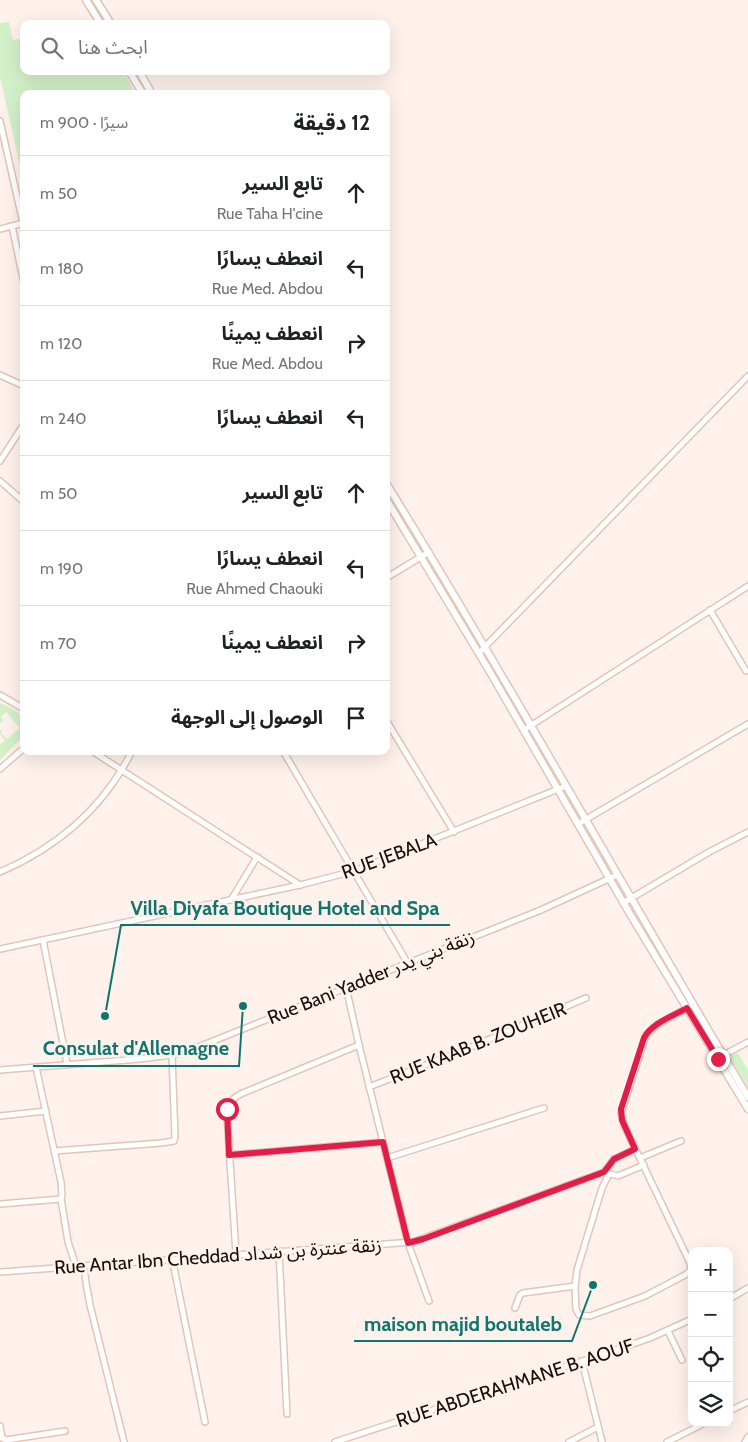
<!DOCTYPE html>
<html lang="ar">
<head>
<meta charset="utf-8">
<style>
	:root { --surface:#fff; --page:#f6f6f6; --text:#202124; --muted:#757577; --line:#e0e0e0 }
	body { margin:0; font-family:Cabin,"Noto Sans Arabic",sans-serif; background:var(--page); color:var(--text); direction:rtl }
	.controls { position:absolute; right:15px; bottom:15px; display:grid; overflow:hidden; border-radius:10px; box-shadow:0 5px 20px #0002 }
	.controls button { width:45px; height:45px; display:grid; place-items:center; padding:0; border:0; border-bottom:1px solid var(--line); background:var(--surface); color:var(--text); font:25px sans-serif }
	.stop { position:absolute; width:15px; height:15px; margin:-11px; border:4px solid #e11d48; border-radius:50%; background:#fff }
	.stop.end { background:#e11d48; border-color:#fff; box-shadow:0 1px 5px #0008 }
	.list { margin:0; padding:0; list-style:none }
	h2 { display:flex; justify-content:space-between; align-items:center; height:65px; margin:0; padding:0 20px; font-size:21px }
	h2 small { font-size:16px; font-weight:400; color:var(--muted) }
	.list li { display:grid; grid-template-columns:32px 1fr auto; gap:15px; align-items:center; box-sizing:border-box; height:75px; padding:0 20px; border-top:1px solid var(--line) }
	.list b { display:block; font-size:19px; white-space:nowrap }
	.list p { margin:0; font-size:16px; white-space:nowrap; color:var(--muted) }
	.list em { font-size:16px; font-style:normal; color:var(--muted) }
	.icon { flex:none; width:28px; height:28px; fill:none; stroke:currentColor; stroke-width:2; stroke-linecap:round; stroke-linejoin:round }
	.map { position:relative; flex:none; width:748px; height:1442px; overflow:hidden; direction:ltr }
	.search { position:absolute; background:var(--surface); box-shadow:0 5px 20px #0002; left:20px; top:20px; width:370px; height:55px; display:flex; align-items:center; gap:12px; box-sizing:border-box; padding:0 18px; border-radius:10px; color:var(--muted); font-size:19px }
	.panel { position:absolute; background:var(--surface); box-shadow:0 5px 20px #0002; left:20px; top:90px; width:370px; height:665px; border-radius:10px; direction:rtl }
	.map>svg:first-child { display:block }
</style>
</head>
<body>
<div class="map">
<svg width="748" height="1442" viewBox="0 0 748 1442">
	<rect width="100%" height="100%" fill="#fff2ed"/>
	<g fill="#d3f1c9">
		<polygon points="9,22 13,40 24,38 24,71 123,71 136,94 24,94 24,184 0,77 0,23"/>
		<polygon points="1,703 24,716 24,735 0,760 0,744 5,741 0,734 0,729 2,731 1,733 7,739 20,728 6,712 1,717 4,720 0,724 0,705"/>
		<polygon points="738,1053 748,1070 748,1087 729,1056"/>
	</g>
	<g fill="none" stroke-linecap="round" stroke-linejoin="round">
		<g stroke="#e2c5b9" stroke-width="8">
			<g id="minor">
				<polyline points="0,121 23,223"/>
				<polyline points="12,226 24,283"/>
				<polyline points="0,229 24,223"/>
				<polyline points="0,375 24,386"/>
				<polyline points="0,461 24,424"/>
				<polyline points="0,481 24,502"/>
				<polyline points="386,578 429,552"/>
				<polyline points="710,610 746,671"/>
				<polyline points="479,653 748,376"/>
				<polyline points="0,695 24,709"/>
				<polyline points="386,720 454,832"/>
				<polyline points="524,730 748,586"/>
				<polyline points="92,751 300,885"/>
				<polyline points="283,751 407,962"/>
				<polyline points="0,769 24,748"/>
				<polyline points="578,824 748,724"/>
				<path d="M0 872C58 847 103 809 132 751"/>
				<polyline points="231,900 257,857"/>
				<polyline points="623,903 709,852 748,832"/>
				<polyline points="43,940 67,1064"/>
				<polyline points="0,949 300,885 354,871 566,786"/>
				<polyline points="346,987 359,1045 408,1243 429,1301"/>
				<polyline points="720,1057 748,1042"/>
				<polyline points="36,1067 61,1182 62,1195 61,1199 68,1242 76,1266"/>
				<polyline points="0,1070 140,1059 172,1055 188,1051 541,910 617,875"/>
				<polyline points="369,1087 464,1050 586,998"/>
				<polyline points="0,1116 46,1111"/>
				<polyline points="54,1151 161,1143 174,1141 175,1137 172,1055"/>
				<polyline points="229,1155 383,1142"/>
				<polyline points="387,1158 544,1108"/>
				<polyline points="640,1158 681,1141"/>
				<polyline points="604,1172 614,1159 635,1149"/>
				<polyline points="607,1173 618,1176 644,1165"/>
				<polyline points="609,1174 602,1188 577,1270 575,1286 576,1309 579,1315 590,1316 645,1296 685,1275 691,1270 690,1263 624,1125 621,1113 646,1035 658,1024 689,1007"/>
				<polyline points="0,1204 61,1199"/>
				<polyline points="279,1251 287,1414"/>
				<path d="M236 1254 227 1116C227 1103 232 1098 243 1093L359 1045"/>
				<polyline points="172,1258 205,1422"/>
				<polyline points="84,1265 86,1283 90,1305 124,1442"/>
				<polyline points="0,1272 413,1242 604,1172"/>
				<polyline points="729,1299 748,1288"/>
				<polyline points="515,1308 520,1295 523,1293 575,1286"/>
				<polyline points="668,1331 682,1360"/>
				<polyline points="582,1361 602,1442"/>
				<polyline points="729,1411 748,1402"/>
				<polyline points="0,1426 2,1438 6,1440 65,1431"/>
				<polyline points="335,1442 619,1349 650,1338 692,1319"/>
				<polyline points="569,1442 598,1427"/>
				<polyline points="667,1442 705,1423"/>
				<polyline points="745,1442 748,1437"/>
			</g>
		</g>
		<g stroke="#e2c5b9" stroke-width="9">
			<g id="tertiary">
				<polyline points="86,0 101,24"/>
				<polyline points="96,0 111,24"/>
				<polyline points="129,71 143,94"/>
				<polyline points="139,71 152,94"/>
				<path d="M386 483C511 685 626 893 748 1097"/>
				<polyline points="386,499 490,672 630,914 748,1109"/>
			</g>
		</g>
		<use href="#minor" stroke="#fff" stroke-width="5"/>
		<use href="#tertiary" stroke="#fff" stroke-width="6"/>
	</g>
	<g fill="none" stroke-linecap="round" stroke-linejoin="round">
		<path stroke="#e11d48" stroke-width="6" d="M227 1109 229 1155 383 1142 408 1243 423 1239 604 1172 614 1159 635 1149 622 1120 621 1109 644 1038C652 1023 673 1016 687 1008L718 1059"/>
	</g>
	<g text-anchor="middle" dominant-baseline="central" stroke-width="5" stroke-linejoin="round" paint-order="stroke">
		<g font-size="19" fill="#180e0a" stroke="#fff2ed">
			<text transform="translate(389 856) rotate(-20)">RUE JEBALA</text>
			<text transform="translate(371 977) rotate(-22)">Rue Bani Yadder زنقة بني يدر</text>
			<text transform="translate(478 1043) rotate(-22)">RUE KAAB B. ZOUHEIR</text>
			<text transform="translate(218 1256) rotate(-4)">Rue Antar Ibn Cheddad زنقة عنترة بن شداد</text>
			<text transform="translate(515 1383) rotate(-18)">RUE ABDERAHMANE B. AOUF</text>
		</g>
	</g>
	<path fill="none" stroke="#0f766e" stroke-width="2" d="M105 1016L121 925H450M243 1006L239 1066H33M593 1285L572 1341H354"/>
	<g fill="#0f766e" stroke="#fff2ed" stroke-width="2">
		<circle cx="105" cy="1016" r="5"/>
		<circle cx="243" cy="1006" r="5"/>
		<circle cx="593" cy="1285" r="5"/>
	</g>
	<g font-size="20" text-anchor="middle" font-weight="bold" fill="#0f766e" stroke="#fff2ed" stroke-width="5" stroke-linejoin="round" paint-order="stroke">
		<text x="285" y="915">Villa Diyafa Boutique Hotel and Spa</text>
		<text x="136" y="1055">Consulat d'Allemagne</text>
		<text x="463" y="1331">maison majid boutaleb</text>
	</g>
</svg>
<div class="controls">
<button>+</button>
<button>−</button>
<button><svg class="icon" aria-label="locate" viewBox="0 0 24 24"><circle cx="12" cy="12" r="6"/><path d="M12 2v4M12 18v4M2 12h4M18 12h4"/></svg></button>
<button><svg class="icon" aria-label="layers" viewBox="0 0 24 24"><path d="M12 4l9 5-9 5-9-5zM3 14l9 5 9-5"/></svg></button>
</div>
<div class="stop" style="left:227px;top:1109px"></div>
<div class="stop end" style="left:718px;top:1059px"></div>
<div class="search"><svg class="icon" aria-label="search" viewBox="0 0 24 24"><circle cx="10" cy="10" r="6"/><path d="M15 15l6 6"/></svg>ابحث هنا</div>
<section class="panel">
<h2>12 دقيقة<small>سيرًا · 900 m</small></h2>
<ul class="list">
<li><svg class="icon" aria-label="ahead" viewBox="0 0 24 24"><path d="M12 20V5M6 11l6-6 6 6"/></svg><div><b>تابع السير</b><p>Rue Taha H'cine</p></div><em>50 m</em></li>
<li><svg class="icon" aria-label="left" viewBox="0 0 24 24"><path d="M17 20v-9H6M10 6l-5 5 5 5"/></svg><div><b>انعطف يسارًا</b><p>Rue Med. Abdou</p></div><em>180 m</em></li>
<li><svg class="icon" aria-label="right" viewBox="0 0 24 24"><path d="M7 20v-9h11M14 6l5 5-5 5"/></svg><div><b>انعطف يمينًا</b><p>Rue Med. Abdou</p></div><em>120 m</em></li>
<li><svg class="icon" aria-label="left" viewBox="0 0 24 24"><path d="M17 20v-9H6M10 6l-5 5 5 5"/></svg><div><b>انعطف يسارًا</b></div><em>240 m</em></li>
<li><svg class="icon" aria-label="ahead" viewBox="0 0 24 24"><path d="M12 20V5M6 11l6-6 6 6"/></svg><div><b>تابع السير</b></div><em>50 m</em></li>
<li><svg class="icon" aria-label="left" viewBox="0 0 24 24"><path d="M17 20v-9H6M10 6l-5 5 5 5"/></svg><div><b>انعطف يسارًا</b><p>Rue Ahmed Chaouki</p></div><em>190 m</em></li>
<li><svg class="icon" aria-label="right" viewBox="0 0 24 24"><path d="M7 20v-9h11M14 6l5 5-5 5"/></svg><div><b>انعطف يمينًا</b></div><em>70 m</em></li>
<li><svg class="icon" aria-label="arrive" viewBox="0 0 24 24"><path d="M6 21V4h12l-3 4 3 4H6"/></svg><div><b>الوصول إلى الوجهة</b></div></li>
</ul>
</section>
</div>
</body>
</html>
